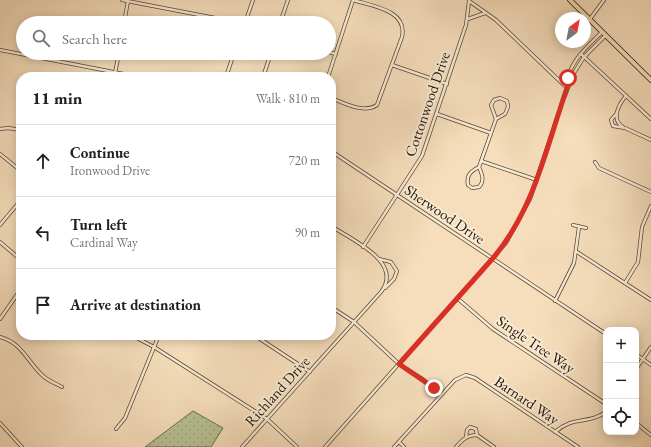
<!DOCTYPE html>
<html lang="en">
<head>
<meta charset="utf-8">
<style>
	:root { --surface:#fff; --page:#f2f2f2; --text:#202124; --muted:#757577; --line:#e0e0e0 }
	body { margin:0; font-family:"EB Garamond",serif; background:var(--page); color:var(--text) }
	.controls { position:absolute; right:12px; bottom:12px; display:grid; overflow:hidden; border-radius:8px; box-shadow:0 2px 10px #0003 }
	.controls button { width:36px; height:36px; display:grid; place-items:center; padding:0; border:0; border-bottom:1px solid var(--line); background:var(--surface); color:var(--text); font:20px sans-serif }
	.compass { position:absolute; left:555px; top:12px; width:36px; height:36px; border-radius:50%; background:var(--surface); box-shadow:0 2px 10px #0003; rotate:32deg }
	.stop { position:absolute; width:12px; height:12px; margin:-9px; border:3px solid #d93025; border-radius:50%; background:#fff }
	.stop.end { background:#d93025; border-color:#fff; box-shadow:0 1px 4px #0008 }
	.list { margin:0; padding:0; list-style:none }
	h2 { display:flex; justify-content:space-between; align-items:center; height:52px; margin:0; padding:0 16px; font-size:17px }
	h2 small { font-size:13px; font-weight:400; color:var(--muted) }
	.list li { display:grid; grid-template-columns:26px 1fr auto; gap:12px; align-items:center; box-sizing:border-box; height:72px; padding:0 16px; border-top:1px solid var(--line) }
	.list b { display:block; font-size:15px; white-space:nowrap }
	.list p { margin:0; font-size:13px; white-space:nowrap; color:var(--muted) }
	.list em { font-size:13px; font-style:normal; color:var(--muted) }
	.icon { flex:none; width:22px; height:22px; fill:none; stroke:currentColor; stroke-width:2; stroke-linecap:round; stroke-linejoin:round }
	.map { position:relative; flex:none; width:651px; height:447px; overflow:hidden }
	.search { position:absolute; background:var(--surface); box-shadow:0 2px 10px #0003; left:16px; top:16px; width:320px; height:44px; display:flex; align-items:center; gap:10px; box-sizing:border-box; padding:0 14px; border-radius:22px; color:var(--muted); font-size:15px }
	.panel { position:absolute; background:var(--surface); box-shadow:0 2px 10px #0003; left:16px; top:72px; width:320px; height:268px; border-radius:16px }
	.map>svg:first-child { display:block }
</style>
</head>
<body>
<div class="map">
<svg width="651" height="447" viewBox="0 0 651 447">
	<defs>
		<pattern id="grass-dots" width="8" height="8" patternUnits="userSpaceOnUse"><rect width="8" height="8" fill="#b7c294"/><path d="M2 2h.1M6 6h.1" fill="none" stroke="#9da67e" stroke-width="1.8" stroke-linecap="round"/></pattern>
	</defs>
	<rect width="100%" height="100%" fill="#f6debc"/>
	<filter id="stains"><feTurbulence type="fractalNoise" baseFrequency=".005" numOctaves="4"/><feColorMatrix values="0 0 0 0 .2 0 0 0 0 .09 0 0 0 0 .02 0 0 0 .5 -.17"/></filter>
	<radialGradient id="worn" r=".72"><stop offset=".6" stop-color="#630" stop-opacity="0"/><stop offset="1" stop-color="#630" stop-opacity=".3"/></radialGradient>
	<polygon fill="url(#grass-dots)" stroke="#6d6c4e" points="193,411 223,428 211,447 145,447"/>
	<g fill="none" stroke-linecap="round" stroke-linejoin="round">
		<g stroke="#584836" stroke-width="4">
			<g id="street">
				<polyline points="122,0 241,23"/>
				<polyline points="469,1 496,20 567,88"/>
				<polyline points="468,19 485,13"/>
				<polyline points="590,19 604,0"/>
				<polyline points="124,23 128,1"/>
				<polyline points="245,23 253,0"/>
				<polyline points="280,23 288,0"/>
				<polyline points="0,50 139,77"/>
				<polyline points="329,52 336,54"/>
				<polyline points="581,54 651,119"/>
				<polyline points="392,65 447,84"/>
				<polyline points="115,73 119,53"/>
				<polyline points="226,77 234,53"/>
				<polyline points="263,77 271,53"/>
				<path d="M328 77 353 0C372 6 408 10 402 37L377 105C364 114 344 103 331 98"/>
				<path d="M567 88C566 64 587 47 602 32"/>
				<polygon points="500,98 507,101 508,107 505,114 496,119 491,105 494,100"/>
				<polyline points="617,113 611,120 613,126 625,128 651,140"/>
				<polyline points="437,114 491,133"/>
				<path d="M623 127C611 120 618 105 626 96"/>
				<polyline points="0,129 8,128 21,130"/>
				<polyline points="331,151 606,334"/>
				<polyline points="0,154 21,171"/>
				<polyline points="481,161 537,180"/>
				<polyline points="595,162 599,168 651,192"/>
				<path d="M479 167C482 174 485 181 479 187L472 188 468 185C466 175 471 171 479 167Z"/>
				<polyline points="479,167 496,119"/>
				<polyline points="0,225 21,200"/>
				<polyline points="573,225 586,228"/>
				<polyline points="0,242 21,260"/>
				<polyline points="363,247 422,156 466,25 469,1"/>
				<polyline points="577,252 651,300"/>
				<polyline points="379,259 391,262 397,271 394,279 385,288"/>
				<polyline points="625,283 638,262 642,227 651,206"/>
				<polyline points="457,298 493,329 606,404"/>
				<polyline points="555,301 574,263 579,227"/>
				<polyline points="331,307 354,322 399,364 424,380 441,395"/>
				<polyline points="0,319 21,289"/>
				<polyline points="131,335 154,347 267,419 297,447"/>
				<polyline points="254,335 310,372"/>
				<path d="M0 337C22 343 27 361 42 375 48 381 55 383 62 387"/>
				<polyline points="636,354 651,365"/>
				<polyline points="636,369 651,347"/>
				<polyline points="0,423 22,447"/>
				<polyline points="636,423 651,435"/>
				<polyline points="116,429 125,418 159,335"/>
				<path d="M555 432C575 415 587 425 606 412"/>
				<polyline points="466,437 467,430 470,427 476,429 477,435"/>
				<polyline points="399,442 404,447"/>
				<path d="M242 447 381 292C404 262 352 240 331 226"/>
				<polyline points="325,447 506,243 530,199 562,103 574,73 584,57 605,36"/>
				<polyline points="394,447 455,380 466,375 475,378 578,447"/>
				<path d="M456 447C462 440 467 435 477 435L494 447"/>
			</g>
		</g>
		<g stroke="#231609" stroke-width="5.5">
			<polyline id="primary" points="570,0 651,80"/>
		</g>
		<use href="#street" stroke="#f9ead3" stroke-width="2.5"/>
		<use href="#primary" stroke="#f6debc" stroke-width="4"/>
	</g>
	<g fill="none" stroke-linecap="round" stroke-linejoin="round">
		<path stroke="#d93025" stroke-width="5" d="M434 388 399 364 494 257C535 207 546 148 567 88L568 78"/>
	</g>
	<g text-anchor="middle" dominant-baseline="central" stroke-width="4" stroke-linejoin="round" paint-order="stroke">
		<g font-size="15" fill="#231609" stroke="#f9ead3">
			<text transform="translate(427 104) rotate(-71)">Cottonwood Drive</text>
			<text transform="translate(445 214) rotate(34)">Sherwood Drive</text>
			<text transform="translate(536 344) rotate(34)">Single Tree Way</text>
			<text transform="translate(277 391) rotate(-48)">Richland Drive</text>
			<text transform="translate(527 400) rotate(34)">Barnard Way</text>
		</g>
	</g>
	<rect width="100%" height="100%" filter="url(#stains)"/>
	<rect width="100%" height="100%" fill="url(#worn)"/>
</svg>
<div class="controls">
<button>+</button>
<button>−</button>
<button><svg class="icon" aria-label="locate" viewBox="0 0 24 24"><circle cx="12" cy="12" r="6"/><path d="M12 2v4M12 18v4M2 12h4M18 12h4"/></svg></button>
</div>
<svg class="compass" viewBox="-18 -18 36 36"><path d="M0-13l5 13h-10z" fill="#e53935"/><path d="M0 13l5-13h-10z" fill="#757577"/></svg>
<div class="stop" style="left:568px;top:78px"></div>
<div class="stop end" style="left:434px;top:388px"></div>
<div class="search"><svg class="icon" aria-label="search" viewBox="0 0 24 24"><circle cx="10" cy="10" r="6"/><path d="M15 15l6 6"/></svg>Search here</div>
<section class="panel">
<h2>11 min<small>Walk · 810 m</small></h2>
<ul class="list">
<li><svg class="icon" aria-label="ahead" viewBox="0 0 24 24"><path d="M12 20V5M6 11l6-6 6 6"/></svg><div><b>Continue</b><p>Ironwood Drive</p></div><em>720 m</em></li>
<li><svg class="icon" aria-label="left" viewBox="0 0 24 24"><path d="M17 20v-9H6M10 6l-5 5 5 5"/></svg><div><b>Turn left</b><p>Cardinal Way</p></div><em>90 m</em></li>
<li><svg class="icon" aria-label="arrive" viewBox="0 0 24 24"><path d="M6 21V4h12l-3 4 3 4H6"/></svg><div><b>Arrive at destination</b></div></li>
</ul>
</section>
</div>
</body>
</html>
